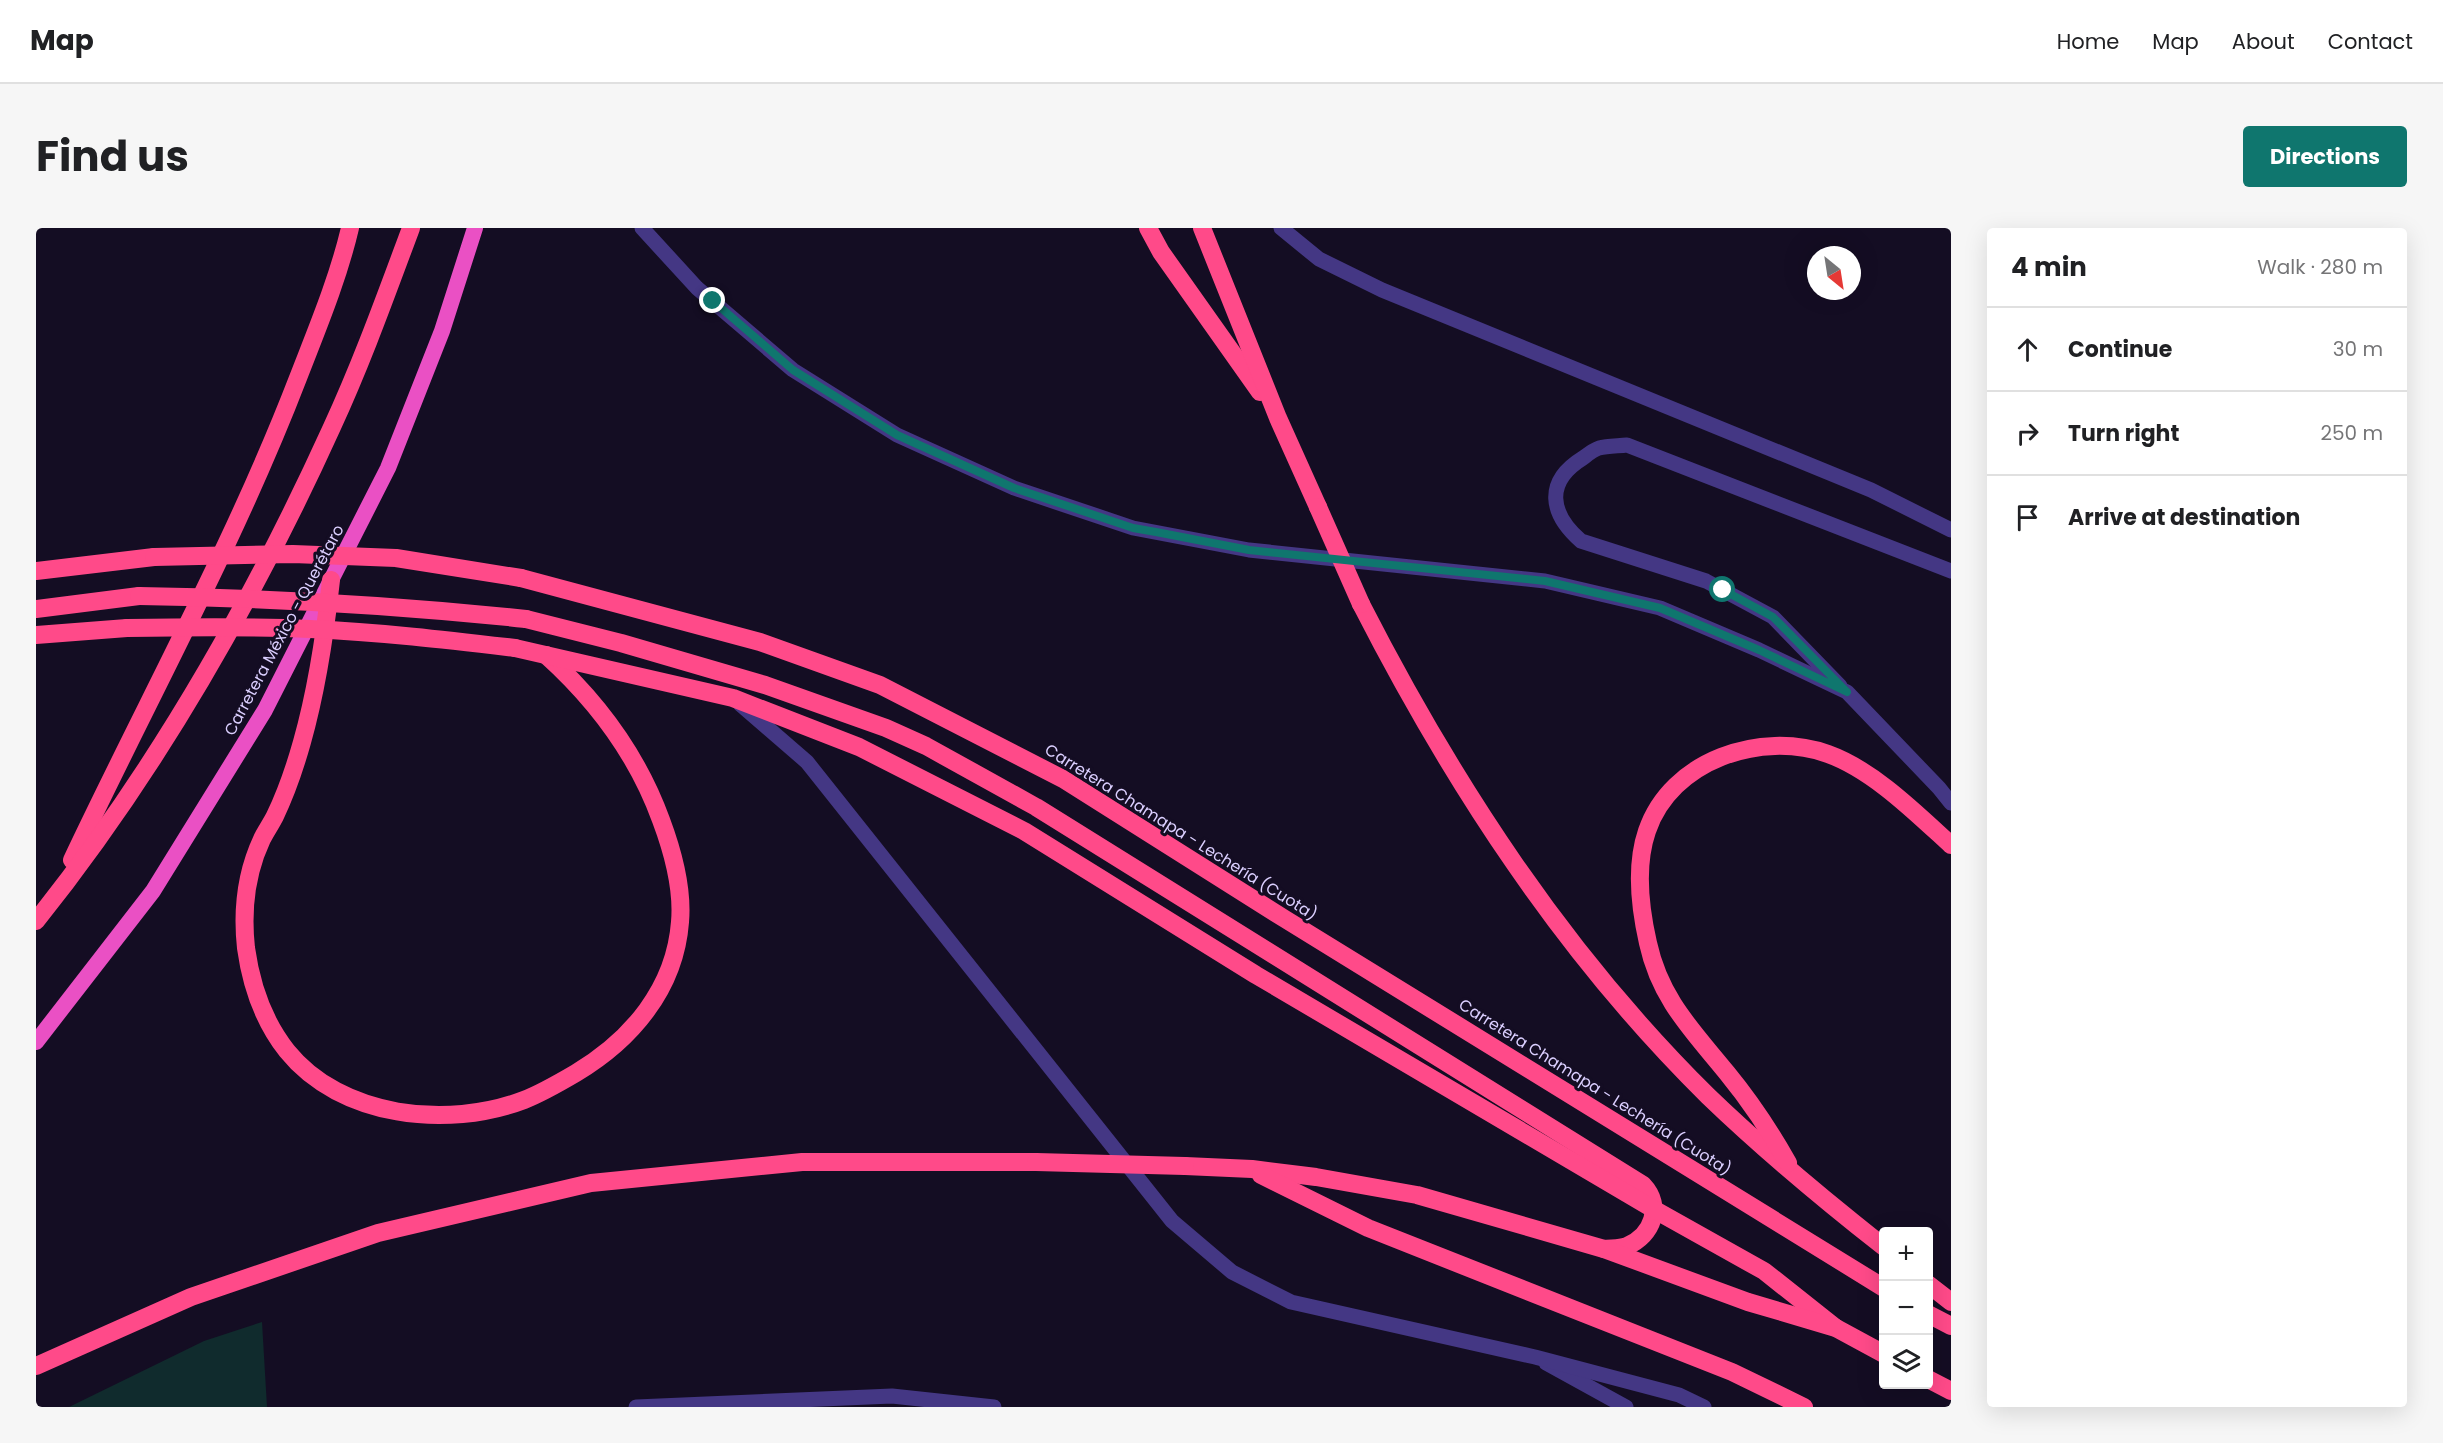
<!DOCTYPE html>
<html lang="en">
<head>
<meta charset="utf-8">
<style>
	:root { --surface:#fff; --page:#f6f6f6; --text:#202124; --muted:#757577; --line:#e0e0e0; --accent:#0f766e }
	body { margin:0; font-family:Poppins,sans-serif; background:var(--page); color:var(--text) }
	.controls { position:absolute; right:18px; bottom:18px; display:grid; overflow:hidden; border-radius:6px; box-shadow:0 6px 24px #0002 }
	.controls button { width:54px; height:54px; display:grid; place-items:center; padding:0; border:0; border-bottom:2px solid var(--line); background:var(--surface); color:var(--text); font:30px sans-serif }
	.compass { position:absolute; left:1771px; top:18px; width:54px; height:54px; border-radius:50%; background:var(--surface); box-shadow:0 6px 24px #0002; rotate:150deg }
	.stop { position:absolute; width:18px; height:18px; margin:-14px; border:4px solid #0f766e; border-radius:50%; background:#fff }
	.stop.end { background:#0f766e; border-color:#fff; box-shadow:0 2px 6px #0008 }
	.list { margin:0; padding:0; list-style:none }
	h2 { display:flex; justify-content:space-between; align-items:center; height:78px; margin:0; padding:0 24px; font-size:26px }
	h2 small { font-size:20px; font-weight:400; color:var(--muted) }
	.list li { display:grid; grid-template-columns:39px 1fr auto; gap:18px; align-items:center; box-sizing:border-box; height:84px; padding:0 24px; border-top:2px solid var(--line) }
	.list b { display:block; font-size:22px; white-space:nowrap }
	.list em { font-size:20px; font-style:normal; color:var(--muted) }
	.icon { flex:none; width:33px; height:33px; fill:none; stroke:currentColor; stroke-width:2; stroke-linecap:round; stroke-linejoin:round }
	.map { position:relative; flex:none; width:1915px; height:1179px; overflow:hidden; border-radius:6px }
	header { display:flex; align-items:center; gap:36px; box-sizing:border-box; height:84px; padding:0 30px; background:var(--surface); border-bottom:2px solid var(--line) }
	header strong { font-size:28px }
	nav { display:flex; gap:33px; margin-inline-start:auto; font-size:21px }
	.intro { display:flex; align-items:center; justify-content:space-between; box-sizing:border-box; height:144px; padding:0 36px }
	h1 { margin:0; font-size:42px }
	.button { padding:15px 27px; border-radius:6px; background:var(--accent); color:#fff; font-size:21px; font-weight:700 }
	main { display:flex; gap:36px; padding:0 36px }
	aside { flex:1; background:var(--surface); border-radius:6px; box-shadow:0 6px 24px #0002 }
	.map>svg:first-child { display:block }
</style>
</head>
<body>
<header>
<strong>Map</strong>
<nav><a>Home</a><a>Map</a><a>About</a><a>Contact</a></nav>
</header>
<div class="intro"><h1>Find us</h1><a class="button">Directions</a></div>
<main>
<div class="map">
<svg width="1915" height="1179" viewBox="0 0 1915 1179">
	<rect width="100%" height="100%" fill="#140d23"/>
	<polygon fill="#102b2d" points="226,1094 231,1179 33,1179 168,1113"/>
	<g fill="none" stroke-linecap="round" stroke-linejoin="round">
		<g stroke="#443784" stroke-width="15">
			<polyline points="1510,1135 1590,1179"/>
			<polyline points="600,1179 856,1168 958,1179"/>
		</g>
		<g stroke="#443784" stroke-width="15">
			<polyline points="606,0 661,60 757,142 861,207 978,260 1097,300 1213,322 1509,353 1624,380 1723,422 1811,464 1903,560 1915,575"/>
			<polyline points="1245,0 1283,31 1346,62 1835,262 1915,302"/>
			<path d="M1804 458 1737 389 1670 353 1545 313C1514 286 1508 254 1547 230 1551 227 1557 222 1563 220 1571 218 1582 218 1591 217L1915 343"/>
			<polyline points="704,476 771,534 1136,993 1196,1044 1255,1074 1499,1129 1643,1167 1668,1179"/>
		</g>
		<polyline stroke="#ea50c4" stroke-width="16" points="0,814 117,663 229,482 352,240 406,103 439,0"/>
		<g stroke="#ff4a89" stroke-width="18">
			<polyline points="1112,0 1125,24 1224,164"/>
			<polyline points="1166,0 1242,190 1282,279"/>
			<polyline points="0,343 118,329"/>
			<polyline points="485,350 724,414 844,457 1027,551 1249,691 1848,1060"/>
			<path d="M295 352C289 407 281 461 266 514 259 539 250 565 239 588 235 596 230 603 226 611 210 645 206 683 210 720 215 756 228 794 251 823 305 890 412 901 488 872 506 865 523 855 540 845 595 812 639 761 644 694 647 660 637 624 625 592 601 526 561 473 510 427"/>
			<path d="M1325 376C1417 556 1528 726 1672 868 1728 922 1787 971 1848 1019"/>
			<polyline points="0,381 103,368"/>
			<path d="M490 391 585 415 729 457 850 500 890 518 1000 579 1607 957C1627 978 1617 1007 1591 1018 1584 1021 1575 1020 1568 1021"/>
			<polyline points="0,407 91,400"/>
			<polyline points="479,420 697,470 823,519 988,603 1220,747 1619,982 1728,1043 1800,1100"/>
			<path d="M36 632C112 471 198 316 262 150 281 101 302 51 314 0"/>
			<path d="M0 693C120 543 217 373 296 199 326 134 350 67 375 0"/>
			<path d="M1752 935C1734 903 1714 873 1691 845 1657 803 1624 771 1612 715 1604 680 1599 638 1611 603 1635 532 1725 502 1792 526 1837 542 1880 585 1915 617"/>
			<polyline points="1149,938 1216,941 1280,949 1381,967 1568,1021 1712,1074 1800,1100 1848,1126"/>
			<polyline points="1225,947 1332,1000 1696,1144 1768,1179"/>
			<polyline points="1892,1056 1915,1074"/>
			<polyline points="1892,1086 1915,1098"/>
			<polyline points="0,1138 155,1069 342,1005 555,955 766,934 1000,934"/>
			<polyline points="1892,1151 1915,1163"/>
		</g>
		<g stroke="#ff4a89" stroke-width="18">
			<polyline points="1282,279 1325,376"/>
			<polyline points="118,329 257,326 360,330 485,350"/>
			<path d="M103 368C234 370 361 377 490 391"/>
			<path d="M91 400C152 399 213 398 274 401 343 404 411 412 479 420"/>
			<polyline points="1000,934 1149,938"/>
		</g>
	</g>
	<g fill="none" stroke-linecap="round" stroke-linejoin="round">
		<polyline stroke="#0f766e" stroke-width="8" points="677,73 757,142 861,207 978,260 1097,300 1120,304 1213,322 1509,353 1624,380 1723,422 1811,464 1737,389 1687,362"/>
	</g>
	<g text-anchor="middle" dominant-baseline="central" stroke-width="6" stroke-linejoin="round" paint-order="stroke">
		<g font-size="16" fill="#dbcfff" stroke="#140d23">
			<text transform="translate(248 402) rotate(-62)">Carretera México - Querétaro</text>
			<text transform="translate(1145 604) rotate(32)">Carretera Chamapa - Lechería (Cuota)</text>
			<text transform="translate(1559 859) rotate(32)">Carretera Chamapa - Lechería (Cuota)</text>
		</g>
	</g>
</svg>
<div class="controls">
<button>+</button>
<button>−</button>
<button><svg class="icon" aria-label="layers" viewBox="0 0 24 24"><path d="M12 4l9 5-9 5-9-5zM3 14l9 5 9-5"/></svg></button>
</div>
<svg class="compass" viewBox="-18 -18 36 36"><path d="M0-13l5 13h-10z" fill="#e53935"/><path d="M0 13l5-13h-10z" fill="#757577"/></svg>
<div class="stop" style="left:1687px;top:362px"></div>
<div class="stop end" style="left:677px;top:73px"></div>
</div>
<aside>
<h2>4 min<small>Walk · 280 m</small></h2>
<ul class="list">
<li><svg class="icon" aria-label="ahead" viewBox="0 0 24 24"><path d="M12 20V5M6 11l6-6 6 6"/></svg><div><b>Continue</b></div><em>30 m</em></li>
<li><svg class="icon" aria-label="right" viewBox="0 0 24 24"><path d="M7 20v-9h11M14 6l5 5-5 5"/></svg><div><b>Turn right</b></div><em>250 m</em></li>
<li><svg class="icon" aria-label="arrive" viewBox="0 0 24 24"><path d="M6 21V4h12l-3 4 3 4H6"/></svg><div><b>Arrive at destination</b></div></li>
</ul>
</aside>
</main>
</body>
</html>
